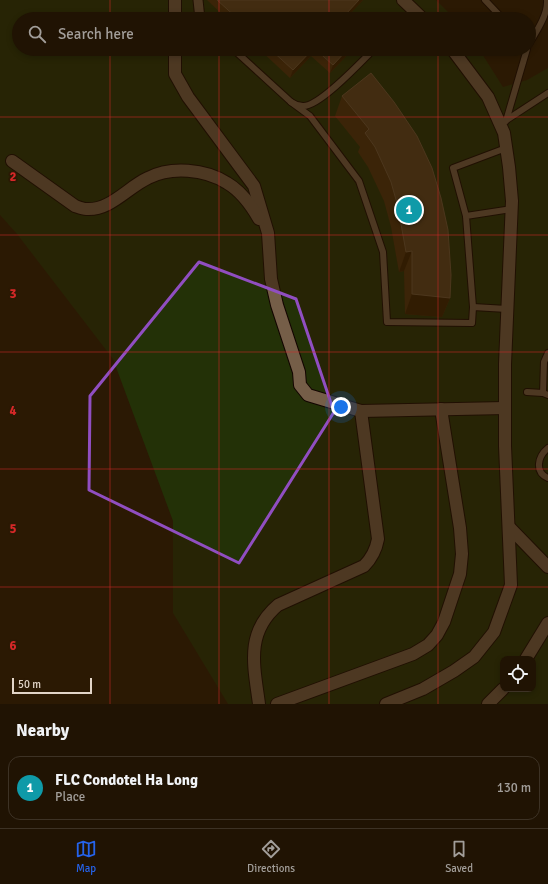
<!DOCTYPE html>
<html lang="en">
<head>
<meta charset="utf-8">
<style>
	:root { --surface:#201303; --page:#2d2012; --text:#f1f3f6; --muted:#a29e9a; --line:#3d3225; --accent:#2563eb }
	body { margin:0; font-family:Signika,sans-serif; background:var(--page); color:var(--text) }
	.controls { position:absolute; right:12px; bottom:12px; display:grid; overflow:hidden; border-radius:8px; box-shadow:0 2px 6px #0003 }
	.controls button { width:36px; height:36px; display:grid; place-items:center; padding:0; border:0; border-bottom:1px solid var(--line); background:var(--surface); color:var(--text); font:20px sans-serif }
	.scale { position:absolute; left:12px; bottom:10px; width:80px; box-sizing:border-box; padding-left:4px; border:2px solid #e2d5c8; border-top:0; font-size:11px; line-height:14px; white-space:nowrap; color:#e2d5c8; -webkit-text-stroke:3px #2b1904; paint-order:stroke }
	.you { position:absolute; left:341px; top:407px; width:14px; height:14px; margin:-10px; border:3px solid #fff; border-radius:50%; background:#1a73e8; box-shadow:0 0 0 6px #1a73e833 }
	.badge { display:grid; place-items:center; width:26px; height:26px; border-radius:50%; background:var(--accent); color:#fff; font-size:13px; font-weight:700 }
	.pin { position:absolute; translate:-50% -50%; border:2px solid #fff; box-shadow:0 1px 4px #0006 }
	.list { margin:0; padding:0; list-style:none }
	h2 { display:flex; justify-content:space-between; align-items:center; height:52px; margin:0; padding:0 16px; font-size:17px }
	h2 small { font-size:13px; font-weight:400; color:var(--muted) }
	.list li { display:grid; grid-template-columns:26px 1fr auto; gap:12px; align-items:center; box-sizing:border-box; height:64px; margin:0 8px 8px; padding:0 8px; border:1px solid var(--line); border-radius:12px }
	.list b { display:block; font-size:15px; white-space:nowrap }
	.list p { margin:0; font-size:13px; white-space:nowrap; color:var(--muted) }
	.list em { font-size:13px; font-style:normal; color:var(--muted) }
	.icon { flex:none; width:22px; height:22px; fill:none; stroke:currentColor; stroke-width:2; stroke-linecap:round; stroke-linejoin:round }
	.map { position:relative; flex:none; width:548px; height:704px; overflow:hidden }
	.search { position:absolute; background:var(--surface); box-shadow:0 2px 6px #0003; left:12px; right:12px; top:12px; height:44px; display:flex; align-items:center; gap:10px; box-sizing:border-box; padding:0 14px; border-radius:22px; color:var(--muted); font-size:15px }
	.sheet { height:124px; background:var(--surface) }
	nav { display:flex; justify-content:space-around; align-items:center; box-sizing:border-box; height:56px; border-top:1px solid var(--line); background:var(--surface); font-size:11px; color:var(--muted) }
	nav a { display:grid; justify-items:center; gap:2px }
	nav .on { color:var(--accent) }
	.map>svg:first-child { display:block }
</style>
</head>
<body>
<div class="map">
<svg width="548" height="704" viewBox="0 0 548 704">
	<rect width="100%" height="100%" fill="#2b1904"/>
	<path fill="#233107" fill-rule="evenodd" d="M0 0H436L455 19H19V49H479L503 87 527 80 548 68V704H228L173 613V521L113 359 17 234 0 215ZM503 659H533V689H503Z"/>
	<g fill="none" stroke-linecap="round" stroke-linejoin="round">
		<g stroke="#130400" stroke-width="8">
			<g id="service">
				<polyline points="485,0 503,19"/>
				<polyline points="404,19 413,10"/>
				<path d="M529 44C536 32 548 15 547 0"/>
				<path d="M233 49 291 102C294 104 299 106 303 106 319 107 361 62 374 49"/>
				<polyline points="291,102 310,116 359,181 383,252 387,322 472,323 473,307 507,309"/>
				<polyline points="505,121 548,93"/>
				<polyline points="506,121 527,49"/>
				<polyline points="466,216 453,168 506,148"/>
				<polyline points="473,307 466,216 512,209"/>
				<polyline points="527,392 543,393 548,395"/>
				<polyline points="543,393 544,362 548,353"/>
				<path d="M548 448C538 456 534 472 548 478"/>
			</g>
		</g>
		<g stroke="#130400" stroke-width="11">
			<polyline id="pedestrian" points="198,0 200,19"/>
		</g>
		<g stroke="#130400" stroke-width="14">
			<g id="minor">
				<polyline points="403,0 423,19"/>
				<polyline points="175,19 175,0"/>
				<polyline points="175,49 175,74 188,97 254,186 268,233 271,279 277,305 299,372 300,385 308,395 361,411 505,408"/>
				<path d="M12 161 75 206C78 207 83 209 86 209 110 211 128 187 148 178 171 166 205 169 227 183 241 191 251 205 259 219"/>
				<polyline points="509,527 548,567"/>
				<polyline points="526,659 548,623"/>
				<path d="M259 704C254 666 245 633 278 605L364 566C372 558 376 550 378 539L361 411"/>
				<polyline points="277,704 413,654 428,645 437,635 444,622 460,574 462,554 460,528 441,409"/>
				<polyline points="386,704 423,689 454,671 474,657 494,632 511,585 505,446 505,364 512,201 509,167 504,133 488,97 452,49"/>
				<polyline points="488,704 503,689"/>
			</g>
		</g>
		<use href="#service" stroke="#755e48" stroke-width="6"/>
		<use href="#pedestrian" stroke="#755e48" stroke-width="9"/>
		<use href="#minor" stroke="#755e48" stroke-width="12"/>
	</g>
	<g fill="#4e310e">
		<polygon points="207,0 363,0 347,17 350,19 227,19"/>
		<polygon points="259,49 353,49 330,73 311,56 290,78"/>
		<polygon points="371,73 450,298 442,317 405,314 404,271 399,272 391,227 384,201 368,167 358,152 360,147 335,116 342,96"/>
	</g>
	<g fill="#392002">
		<polygon points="359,0 363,0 345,19 345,15"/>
		<polygon points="313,49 311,56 290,78 293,70"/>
		<polygon points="348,49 353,49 330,73 333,65"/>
		<polygon points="412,251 404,271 399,272 406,252"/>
		<polygon points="412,294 450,298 442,317 405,314"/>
	</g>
	<g fill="#5e4322" stroke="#735a3c">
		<polygon points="217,0 359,0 345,15 350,19 238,19"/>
		<polygon points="270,49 313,49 293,70"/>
		<polygon points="315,49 348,49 333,65"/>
		<polygon points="371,73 394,102 417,136 432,168 441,198 448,230 451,275 450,298 412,294 412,251 406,252 398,207 391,182 375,147 365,133 369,129 342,96"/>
	</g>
	<path d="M0 0H548V704H0ZM199 262 296 299 334 412 239 563 89 490 90 396Z" fill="#2b1904" fill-opacity=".55" fill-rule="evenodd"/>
	<path fill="none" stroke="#904ec1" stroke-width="3" stroke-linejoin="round" d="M199 262 296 299 334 412 239 563 89 490 90 396Z"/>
	<path fill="none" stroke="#d62828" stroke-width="1" stroke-opacity="0.55" d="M110 0V19M219 0V19M329 0V19M438 0V19M110 49V704M219 49V704M329 49V704M438 49V704M0 117H548M0 235H548M0 352H548M0 469H548M0 587H548"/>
	<g font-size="13" text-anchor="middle" font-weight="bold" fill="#d62828" stroke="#2b1904" stroke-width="3.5" stroke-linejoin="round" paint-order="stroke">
		<text x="13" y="181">2</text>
		<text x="13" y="298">3</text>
		<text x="13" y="415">4</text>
		<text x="13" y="533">5</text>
		<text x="13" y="650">6</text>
	</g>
</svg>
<div class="controls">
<button><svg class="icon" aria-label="locate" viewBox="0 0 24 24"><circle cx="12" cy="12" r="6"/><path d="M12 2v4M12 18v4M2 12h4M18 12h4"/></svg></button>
</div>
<div class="scale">50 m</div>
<div class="you"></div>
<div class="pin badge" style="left:409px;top:210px;background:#0f9aa8">1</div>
<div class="search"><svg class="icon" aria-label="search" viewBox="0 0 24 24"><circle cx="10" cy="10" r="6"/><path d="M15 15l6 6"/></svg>Search here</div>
</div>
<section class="sheet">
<h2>Nearby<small></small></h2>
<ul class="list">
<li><span class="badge" style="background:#0f9aa8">1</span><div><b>FLC Condotel Ha Long</b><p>Place</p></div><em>130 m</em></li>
</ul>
</section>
<nav>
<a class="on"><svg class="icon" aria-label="map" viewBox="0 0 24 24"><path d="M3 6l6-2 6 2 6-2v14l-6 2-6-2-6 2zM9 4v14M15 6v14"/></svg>Map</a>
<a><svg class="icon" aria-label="directions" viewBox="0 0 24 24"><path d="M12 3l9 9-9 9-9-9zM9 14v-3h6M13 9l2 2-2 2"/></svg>Directions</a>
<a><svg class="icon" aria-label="saved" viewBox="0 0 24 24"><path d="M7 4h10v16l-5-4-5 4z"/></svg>Saved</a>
</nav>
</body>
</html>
